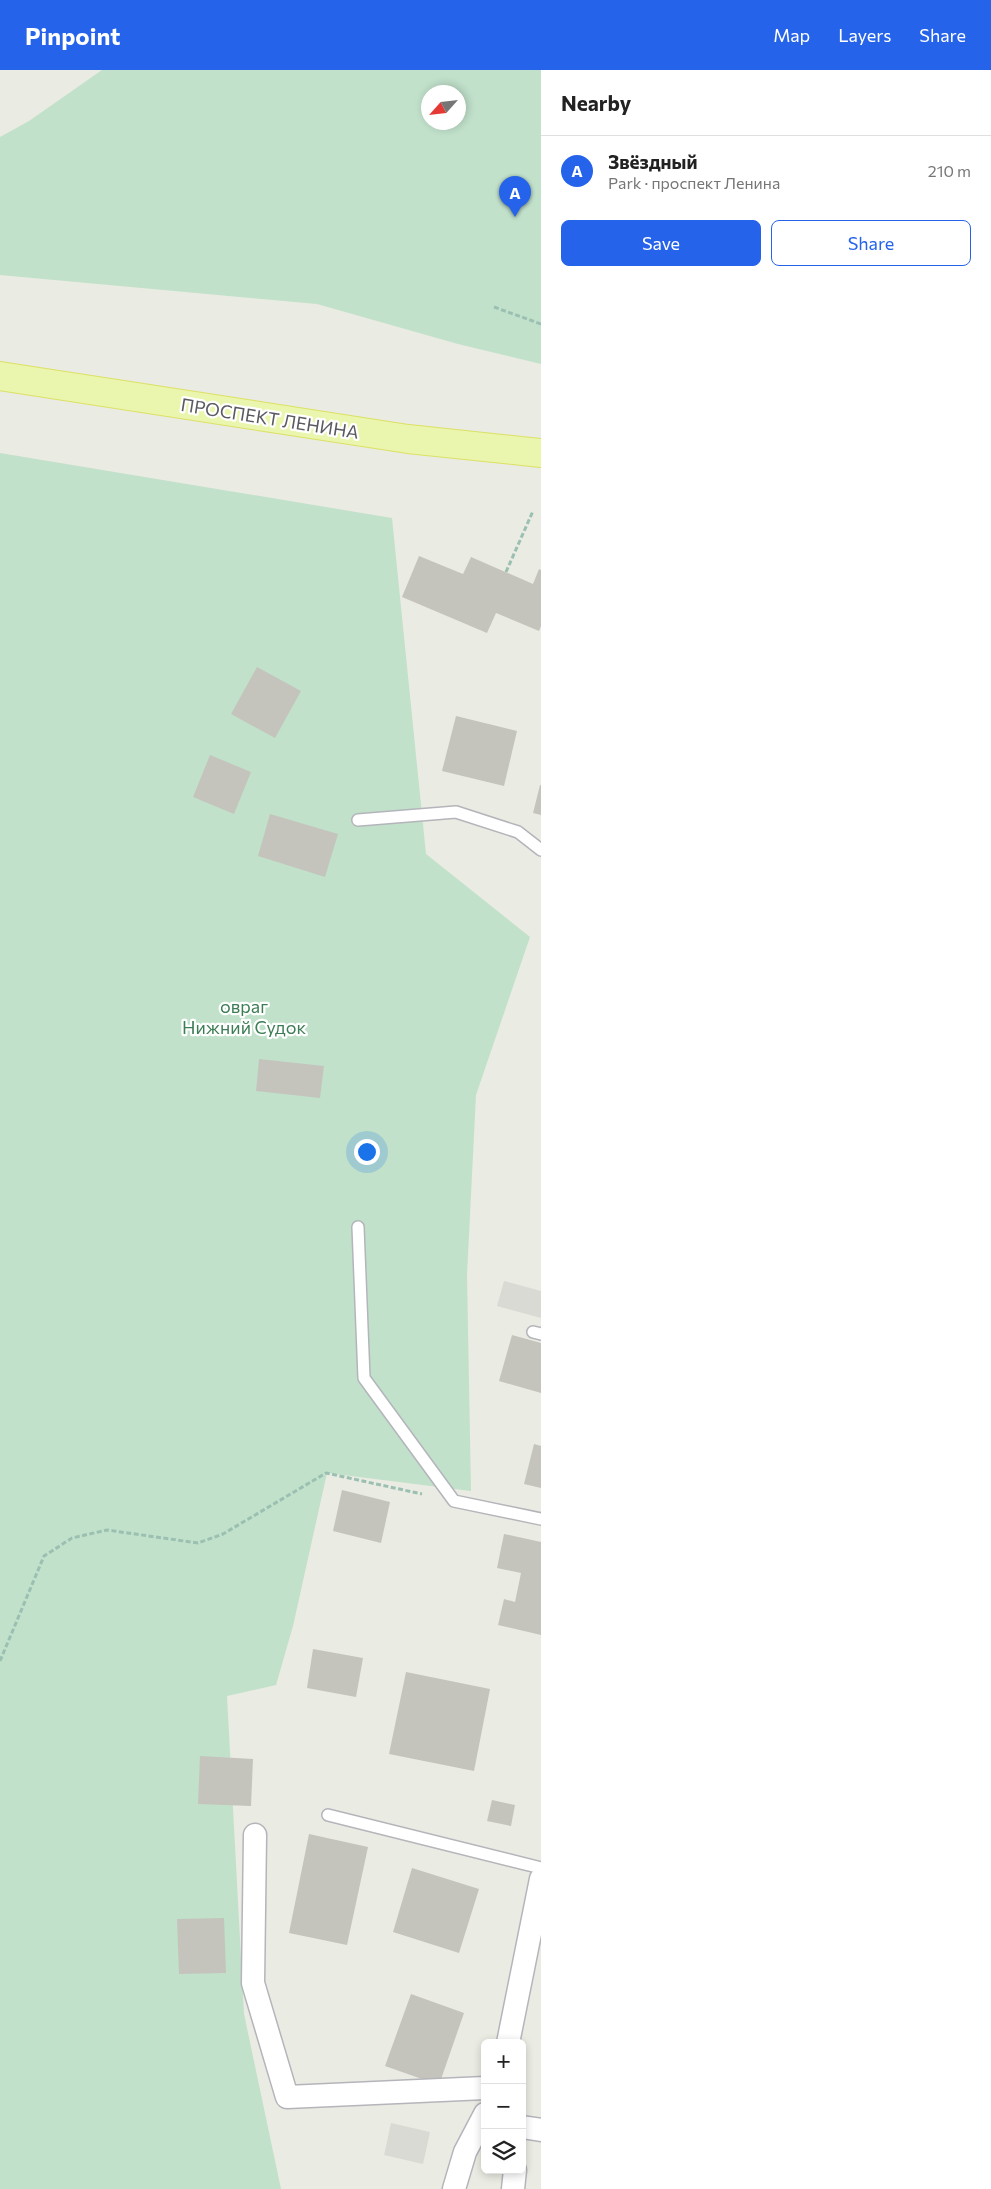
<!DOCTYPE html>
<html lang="en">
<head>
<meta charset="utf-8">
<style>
	:root { --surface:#fff; --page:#f2f2f2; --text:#222; --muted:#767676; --line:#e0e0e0; --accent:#2563eb }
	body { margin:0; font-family:Commissioner,sans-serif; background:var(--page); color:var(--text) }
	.controls { position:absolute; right:15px; bottom:15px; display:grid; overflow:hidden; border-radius:8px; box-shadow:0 2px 8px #0003 }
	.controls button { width:45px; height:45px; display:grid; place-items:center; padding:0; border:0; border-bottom:1px solid var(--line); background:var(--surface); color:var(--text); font:25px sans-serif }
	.compass { position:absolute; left:421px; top:15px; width:45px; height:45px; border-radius:50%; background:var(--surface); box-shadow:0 2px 8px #0003; rotate:243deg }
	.you { position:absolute; left:366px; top:1081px; width:18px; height:18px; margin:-12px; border:4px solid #fff; border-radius:50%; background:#1a73e8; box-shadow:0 0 0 8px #1a73e833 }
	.badge { display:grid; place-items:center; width:32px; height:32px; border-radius:50%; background:var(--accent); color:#fff; font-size:16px; font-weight:700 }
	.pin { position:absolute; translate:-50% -41px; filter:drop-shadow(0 1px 2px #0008) }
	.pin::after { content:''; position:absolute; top:26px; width:18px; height:15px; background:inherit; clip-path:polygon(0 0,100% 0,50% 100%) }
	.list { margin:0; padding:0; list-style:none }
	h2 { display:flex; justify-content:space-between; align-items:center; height:65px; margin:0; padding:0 20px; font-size:21px }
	h2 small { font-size:16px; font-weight:400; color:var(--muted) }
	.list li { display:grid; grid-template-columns:32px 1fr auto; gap:15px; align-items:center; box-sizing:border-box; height:70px; padding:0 20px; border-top:1px solid var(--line) }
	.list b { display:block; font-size:19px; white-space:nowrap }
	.list p { margin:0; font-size:16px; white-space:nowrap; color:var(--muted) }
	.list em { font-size:16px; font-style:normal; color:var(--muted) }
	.actions { display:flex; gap:10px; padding:15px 20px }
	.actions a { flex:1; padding:11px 0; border:1px solid var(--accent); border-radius:8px; text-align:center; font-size:18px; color:var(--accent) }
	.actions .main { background:var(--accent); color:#fff }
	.icon { flex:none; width:28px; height:28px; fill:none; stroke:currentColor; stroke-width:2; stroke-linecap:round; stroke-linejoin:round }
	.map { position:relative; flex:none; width:541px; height:2119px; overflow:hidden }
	header { display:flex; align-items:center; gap:30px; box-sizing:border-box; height:70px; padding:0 25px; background:var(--accent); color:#fff }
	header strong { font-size:24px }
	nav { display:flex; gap:28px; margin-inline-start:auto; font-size:18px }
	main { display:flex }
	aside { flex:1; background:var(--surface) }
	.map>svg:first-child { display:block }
</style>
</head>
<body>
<header>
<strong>Pinpoint</strong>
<nav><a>Map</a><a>Layers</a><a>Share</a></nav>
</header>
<main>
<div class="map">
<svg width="541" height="2119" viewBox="0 0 541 2119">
	<rect width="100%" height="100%" fill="#eaebe2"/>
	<g fill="#dadad4">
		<polygon points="504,1211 541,1221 541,1248 497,1236"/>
		<polygon points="391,2053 430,2062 423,2094 384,2085"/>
	</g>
	<g fill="#c1e1cb" fill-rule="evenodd">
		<path d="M102 0H541V294L458 274 317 234 0 205V67L29 51ZM458 22V52H428V22Z"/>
		<polygon points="0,383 392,448 426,784 530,867 476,1025 467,1205 471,1421 327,1403 293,1556 276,1615 227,1626 244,1944 281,2119 0,2119"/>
	</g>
	<g fill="#c4c4bd">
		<polygon points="419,486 463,504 471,487 533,514 539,499 541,500 541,556 539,561 496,543 487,563 402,527"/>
		<polygon points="257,597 301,621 275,668 231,644"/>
		<polygon points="456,646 517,661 504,716 442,701"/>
		<polygon points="210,685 251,702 234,744 193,727"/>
		<polygon points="540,715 541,715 541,745 533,743"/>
		<polygon points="270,744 338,764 325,807 258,786"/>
		<polygon points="259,989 324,996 320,1028 256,1021"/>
		<polygon points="512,1265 541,1273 541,1323 499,1311"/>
		<polygon points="534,1374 541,1376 541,1418 524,1414"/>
		<polygon points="342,1420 390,1432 381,1473 333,1461"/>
		<polygon points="504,1464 541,1472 541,1565 498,1555 504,1529 515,1532 521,1503 497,1498"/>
		<polygon points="313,1579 363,1588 356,1627 307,1618"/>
		<polygon points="406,1602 490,1619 474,1701 389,1684"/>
		<polygon points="200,1686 253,1689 251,1736 198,1734"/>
		<polygon points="492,1730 515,1735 511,1756 487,1751"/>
		<polygon points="309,1764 368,1777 347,1875 289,1863"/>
		<polygon points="412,1798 479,1819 459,1883 393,1862"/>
		<polygon points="224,1848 226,1903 179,1904 177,1849"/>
		<polygon points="411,1924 464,1943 439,2015 385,1996"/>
	</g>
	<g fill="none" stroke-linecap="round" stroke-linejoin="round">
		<g stroke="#b4b5bb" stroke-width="14">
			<g id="lane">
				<polyline points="358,750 456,742 518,762 541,780"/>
				<polyline points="358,1157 364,1308 454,1431 541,1449"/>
				<polyline points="533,1262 541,1264"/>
				<polyline points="328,1745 541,1798"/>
			</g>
		</g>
		<g stroke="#b4b5bb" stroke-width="25">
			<g id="street">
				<polyline points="255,1765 253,1913 287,2027 485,2018"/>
				<polyline points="508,1973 541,1809"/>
				<polyline points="522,2057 541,2060"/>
				<polyline points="454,2119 465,2082 485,2044"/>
				<polyline points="513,2119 515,2100"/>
			</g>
		</g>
		<g stroke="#dce165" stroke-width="30">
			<polyline id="primary" points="0,306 408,369 541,383"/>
		</g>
		<g stroke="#9bc0b2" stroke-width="3" stroke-dasharray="5 2.5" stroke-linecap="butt">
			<polyline points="494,237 541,254"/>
			<polyline points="506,502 533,441"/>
			<polyline points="0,1591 44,1486 72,1468 107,1460 198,1473 223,1464 326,1403 422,1424"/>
		</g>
		<use href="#lane" stroke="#fff" stroke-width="11"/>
		<use href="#street" stroke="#fff" stroke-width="22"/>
		<use href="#primary" stroke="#eaf5ad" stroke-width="28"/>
	</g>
	<g text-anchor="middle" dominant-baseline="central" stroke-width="4.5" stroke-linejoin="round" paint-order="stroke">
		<g font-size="18" fill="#5a5b61" stroke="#fff">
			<text transform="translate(270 348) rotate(9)">ПРОСПЕКТ ЛЕНИНА</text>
		</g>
		<g font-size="18" fill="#3d7d55" stroke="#fff">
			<text x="244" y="936">овраг<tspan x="244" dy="21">Нижний Судок</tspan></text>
		</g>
	</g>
</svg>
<div class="controls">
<button>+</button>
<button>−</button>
<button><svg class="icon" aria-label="layers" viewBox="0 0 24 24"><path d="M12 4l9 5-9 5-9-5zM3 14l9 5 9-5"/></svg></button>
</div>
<svg class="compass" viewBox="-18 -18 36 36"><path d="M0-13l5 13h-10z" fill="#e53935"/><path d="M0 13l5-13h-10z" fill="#767676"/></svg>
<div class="you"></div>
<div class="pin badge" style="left:515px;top:147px">A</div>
</div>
<aside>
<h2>Nearby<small></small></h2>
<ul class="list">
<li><span class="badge">A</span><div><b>Звёздный</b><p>Park · проспект Ленина</p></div><em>210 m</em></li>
</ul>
<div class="actions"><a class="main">Save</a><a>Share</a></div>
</aside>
</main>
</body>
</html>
